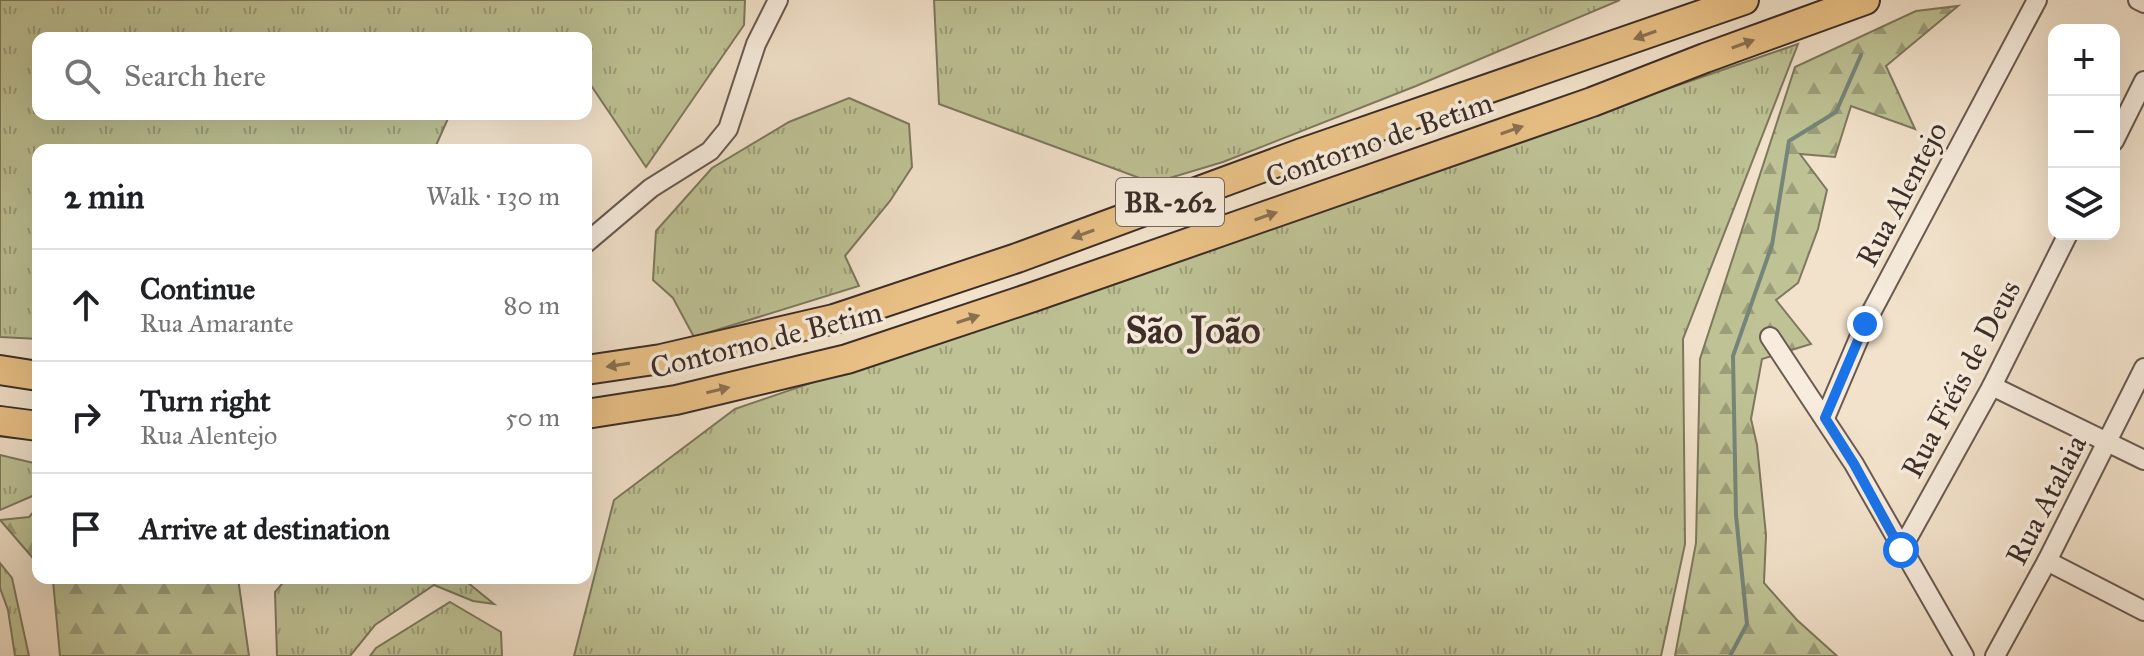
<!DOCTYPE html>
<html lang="en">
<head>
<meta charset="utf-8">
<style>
	:root { --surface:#fff; --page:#f2f2f2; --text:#202124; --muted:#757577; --line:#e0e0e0 }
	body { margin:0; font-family:"IM FELL Great Primer",serif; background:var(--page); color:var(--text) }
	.controls { position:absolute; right:24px; top:24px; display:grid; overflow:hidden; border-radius:16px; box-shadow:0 8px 32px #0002 }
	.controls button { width:72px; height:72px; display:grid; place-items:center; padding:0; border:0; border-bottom:2px solid var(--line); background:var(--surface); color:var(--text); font:40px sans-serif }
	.stop { position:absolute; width:24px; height:24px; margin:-18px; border:6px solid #1a73e8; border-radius:50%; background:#fff }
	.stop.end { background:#1a73e8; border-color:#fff; box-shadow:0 2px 8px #0008 }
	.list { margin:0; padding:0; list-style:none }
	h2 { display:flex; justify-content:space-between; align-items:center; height:104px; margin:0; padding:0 32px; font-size:34px }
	h2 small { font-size:26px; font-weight:400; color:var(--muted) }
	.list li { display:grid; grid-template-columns:52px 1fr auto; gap:24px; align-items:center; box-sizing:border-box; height:112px; padding:0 32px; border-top:2px solid var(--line) }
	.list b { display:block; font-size:30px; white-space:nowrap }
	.list p { margin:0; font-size:26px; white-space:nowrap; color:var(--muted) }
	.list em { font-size:26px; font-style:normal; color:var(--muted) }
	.icon { flex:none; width:44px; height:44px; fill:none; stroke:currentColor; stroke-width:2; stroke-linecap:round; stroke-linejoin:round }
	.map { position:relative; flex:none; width:2144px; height:656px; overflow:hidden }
	.search { position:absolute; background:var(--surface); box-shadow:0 8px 32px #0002; left:32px; top:32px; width:560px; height:88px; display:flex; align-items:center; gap:20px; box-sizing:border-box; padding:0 28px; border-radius:16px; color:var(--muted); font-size:30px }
	.panel { position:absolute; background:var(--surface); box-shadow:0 8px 32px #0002; left:32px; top:144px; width:560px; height:440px; border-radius:16px }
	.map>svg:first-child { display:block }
</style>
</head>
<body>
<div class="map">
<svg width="2144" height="656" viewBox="0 0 2144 656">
	<defs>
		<pattern id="grass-tufts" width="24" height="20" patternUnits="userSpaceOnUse" patternTransform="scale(2)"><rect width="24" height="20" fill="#bec295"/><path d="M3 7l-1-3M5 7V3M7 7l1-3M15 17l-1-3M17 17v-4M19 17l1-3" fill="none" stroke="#9c9e7a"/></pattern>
		<pattern id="forest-firs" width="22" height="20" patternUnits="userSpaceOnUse" patternTransform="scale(2)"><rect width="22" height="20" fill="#bec295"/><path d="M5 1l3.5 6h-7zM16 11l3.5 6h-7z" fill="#9c9e7a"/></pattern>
	</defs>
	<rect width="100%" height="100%" fill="#f2e2cb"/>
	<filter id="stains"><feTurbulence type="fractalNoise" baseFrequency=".0025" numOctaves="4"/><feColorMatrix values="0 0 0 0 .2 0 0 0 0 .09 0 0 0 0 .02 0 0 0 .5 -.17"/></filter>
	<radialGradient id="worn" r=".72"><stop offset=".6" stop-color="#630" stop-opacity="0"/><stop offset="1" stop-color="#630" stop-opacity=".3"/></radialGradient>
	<g fill="url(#grass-tufts)" stroke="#7d785e" stroke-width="2">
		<polygon points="0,0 745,0 744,25 646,167 586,78 586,38 38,38 38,114 450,114 434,150 38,150 38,339 0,337"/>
		<polygon points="934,0 1620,0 1416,86 1223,162 1153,183 939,104"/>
		<polygon points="1798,44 1683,339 1685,544 1661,656 574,656 614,500 735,409"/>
		<polygon points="849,98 909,124 912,167 890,201 845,256 859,286 694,337 673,298 653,280 656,231 712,168 789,122"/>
		<polygon points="0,455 38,464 37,494 0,510"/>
		<polygon points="0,563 12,578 29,656 15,656 8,610 0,588"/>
		<polygon points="287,578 462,578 494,604 473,601 434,585 375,625 350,656 277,656 275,592"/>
		<polygon points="450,602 501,632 502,656 370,656 376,648"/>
	</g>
	<g fill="url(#forest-firs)" stroke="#7d785e" stroke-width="2">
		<polygon points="1958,6 1886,66 1915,129 1851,106 1835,157 1800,154 1827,190 1818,229 1798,283 1776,300 1811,344 1762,359 1751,419 1757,445 1766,535 1764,583 1797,620 1837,656 1675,656 1696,543 1700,359 1795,67 1916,11"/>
		<polygon points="38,507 38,564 0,520 29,517"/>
		<polygon points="50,578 238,578 249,656 60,656 53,581"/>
	</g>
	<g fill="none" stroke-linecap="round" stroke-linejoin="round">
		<polyline stroke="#76857a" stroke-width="4" points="1730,656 1747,624 1736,515 1733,356 1772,245 1789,141 1836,112 1861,55"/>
		<g stroke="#6a5a51" stroke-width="22">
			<g id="minor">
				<polyline points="2138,0 2144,3"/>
				<polyline points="2114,141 2144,81"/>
				<polyline points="586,243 651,188 710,151 728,129 756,44 778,0"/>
				<polyline points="1770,337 1854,464 1964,656"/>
				<polyline points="1992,386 2144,460"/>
				<polyline points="1825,418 1865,324 2037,0"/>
				<polyline points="1901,550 1992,386 2068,234"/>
				<polyline points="2047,561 2144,611"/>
				<polyline points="1995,656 2047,561 2144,368"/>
			</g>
		</g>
		<g stroke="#3c2d28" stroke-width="32">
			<g id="highway">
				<polyline points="0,370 38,376"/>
				<polyline points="586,370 661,359 834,319 1017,258 1302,153 1744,0"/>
				<polyline points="586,414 676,400 847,359 1033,297 1592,102 1705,58 1865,0"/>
				<polyline points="0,421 38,426"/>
			</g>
		</g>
		<use href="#minor" stroke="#f7ecdd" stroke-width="18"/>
		<use href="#highway" stroke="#e9c186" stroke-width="28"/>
	</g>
	<defs><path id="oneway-solid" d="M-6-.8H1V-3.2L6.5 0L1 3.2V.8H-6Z" transform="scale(2)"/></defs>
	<g fill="#8a7052">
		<use href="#oneway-solid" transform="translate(1645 35) rotate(160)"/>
		<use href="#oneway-solid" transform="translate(1743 44) rotate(-20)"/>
		<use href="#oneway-solid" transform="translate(1512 130) rotate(-19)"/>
		<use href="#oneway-solid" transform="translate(1266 216) rotate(-19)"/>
		<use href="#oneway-solid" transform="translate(1083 234) rotate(160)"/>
		<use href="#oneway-solid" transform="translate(968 319) rotate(-18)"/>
		<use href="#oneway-solid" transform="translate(618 365) rotate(171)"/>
		<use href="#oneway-solid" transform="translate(718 390) rotate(-13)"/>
	</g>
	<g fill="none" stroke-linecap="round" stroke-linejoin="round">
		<polyline stroke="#1a73e8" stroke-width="10" points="1865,324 1825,418 1854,464 1901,550"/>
	</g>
	<g text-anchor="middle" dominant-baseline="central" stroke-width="7" stroke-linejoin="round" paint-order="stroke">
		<rect fill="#f7ecdd" stroke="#74665e" stroke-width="2" x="1116" y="178" width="108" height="48" rx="6"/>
		<g font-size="28" font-weight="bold" fill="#3c2d28">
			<text x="1170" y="202">BR-262</text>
		</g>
		<g font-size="30" fill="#3c2d28" stroke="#f7ecdd">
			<text transform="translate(1379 140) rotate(-19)">Contorno de Betim</text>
			<text transform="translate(1902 194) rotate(-62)">Rua Alentejo</text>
			<text transform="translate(766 340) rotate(-14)">Contorno de Betim</text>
			<text transform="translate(1961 379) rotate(-62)">Rua Fiéis de Deus</text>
			<text transform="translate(2046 500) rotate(-63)">Rua Atalaia</text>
		</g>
		<g font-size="38" font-weight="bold" fill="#3c2d28" stroke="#f7ecdd">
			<text x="1193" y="330">São João</text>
		</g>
	</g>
	<rect width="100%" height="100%" filter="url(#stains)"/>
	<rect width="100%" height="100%" fill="url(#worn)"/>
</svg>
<div class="controls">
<button>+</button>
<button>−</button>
<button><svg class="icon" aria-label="layers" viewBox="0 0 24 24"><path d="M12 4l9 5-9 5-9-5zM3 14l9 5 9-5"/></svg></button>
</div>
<div class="stop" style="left:1901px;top:550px"></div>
<div class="stop end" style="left:1865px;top:324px"></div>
<div class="search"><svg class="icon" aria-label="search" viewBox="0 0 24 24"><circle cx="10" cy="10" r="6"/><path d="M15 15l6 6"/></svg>Search here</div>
<section class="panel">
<h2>2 min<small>Walk · 130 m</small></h2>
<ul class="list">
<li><svg class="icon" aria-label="ahead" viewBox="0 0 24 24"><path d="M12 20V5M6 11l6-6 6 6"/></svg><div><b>Continue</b><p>Rua Amarante</p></div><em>80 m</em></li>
<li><svg class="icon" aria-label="right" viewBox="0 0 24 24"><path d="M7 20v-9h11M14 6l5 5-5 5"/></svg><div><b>Turn right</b><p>Rua Alentejo</p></div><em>50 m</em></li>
<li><svg class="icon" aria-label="arrive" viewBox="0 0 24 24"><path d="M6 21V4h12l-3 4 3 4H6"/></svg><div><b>Arrive at destination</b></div></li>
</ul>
</section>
</div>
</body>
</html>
